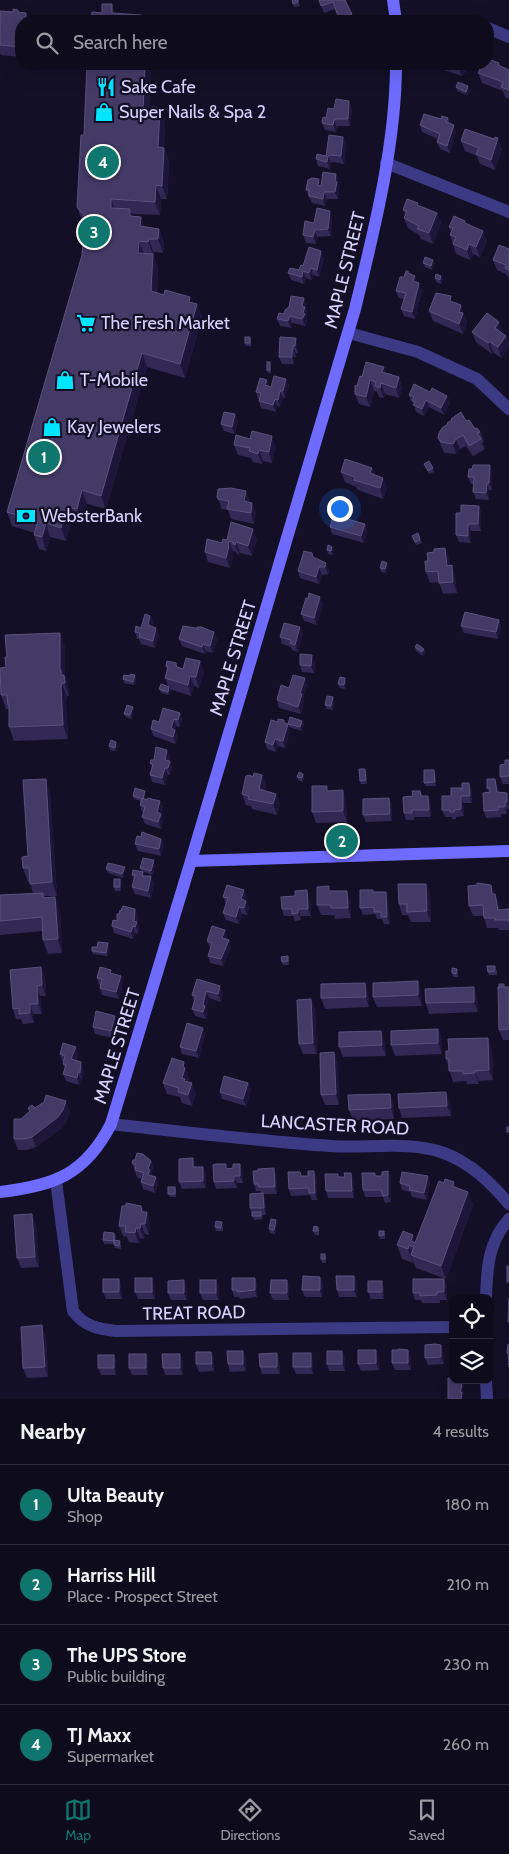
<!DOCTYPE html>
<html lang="en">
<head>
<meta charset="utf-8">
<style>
	:root { --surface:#0e0b1c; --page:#171425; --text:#f1f3f6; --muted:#9b9ba3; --line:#2e2b3b; --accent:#0f766e }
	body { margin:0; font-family:Cabin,sans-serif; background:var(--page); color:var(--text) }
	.controls { position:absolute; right:15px; bottom:15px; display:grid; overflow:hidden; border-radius:10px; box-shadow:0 5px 20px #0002 }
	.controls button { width:45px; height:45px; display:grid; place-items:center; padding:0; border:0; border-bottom:1px solid var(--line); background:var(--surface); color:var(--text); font:25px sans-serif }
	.you { position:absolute; left:339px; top:508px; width:18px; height:18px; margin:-12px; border:4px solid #fff; border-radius:50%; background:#1a73e8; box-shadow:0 0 0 8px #1a73e833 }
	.badge { display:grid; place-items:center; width:32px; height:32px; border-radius:50%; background:var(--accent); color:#fff; font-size:16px; font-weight:700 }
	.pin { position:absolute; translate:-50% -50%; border:2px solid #fff; box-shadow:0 1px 5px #0006 }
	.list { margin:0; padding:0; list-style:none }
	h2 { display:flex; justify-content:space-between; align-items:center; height:65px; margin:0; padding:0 20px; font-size:21px }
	h2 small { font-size:16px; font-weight:400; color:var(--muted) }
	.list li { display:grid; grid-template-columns:32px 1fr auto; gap:15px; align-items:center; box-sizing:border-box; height:80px; padding:0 20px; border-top:1px solid var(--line) }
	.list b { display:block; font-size:19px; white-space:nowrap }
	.list p { margin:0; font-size:16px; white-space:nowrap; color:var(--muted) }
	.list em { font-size:16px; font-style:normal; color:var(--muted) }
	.icon { flex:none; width:28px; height:28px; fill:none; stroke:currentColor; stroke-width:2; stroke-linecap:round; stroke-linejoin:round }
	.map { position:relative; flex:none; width:509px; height:1399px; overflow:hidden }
	.search { position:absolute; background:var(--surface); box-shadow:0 5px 20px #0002; left:15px; right:15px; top:15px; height:55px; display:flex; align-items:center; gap:12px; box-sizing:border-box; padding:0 18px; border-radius:20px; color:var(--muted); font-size:19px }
	.sheet { height:385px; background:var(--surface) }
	nav { display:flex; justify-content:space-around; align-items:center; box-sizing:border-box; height:70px; border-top:1px solid var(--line); background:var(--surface); font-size:14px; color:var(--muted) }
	nav a { display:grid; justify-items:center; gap:2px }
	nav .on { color:var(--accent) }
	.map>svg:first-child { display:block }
</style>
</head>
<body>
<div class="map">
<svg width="509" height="1399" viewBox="0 0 509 1399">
	<rect width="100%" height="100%" fill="#130f26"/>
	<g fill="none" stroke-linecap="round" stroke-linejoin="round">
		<g stroke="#3d3a85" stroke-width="12">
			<polyline points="451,21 452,21"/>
			<polyline points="488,28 509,37"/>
			<polyline points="386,163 509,212"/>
			<polyline points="349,333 418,352 477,379 509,409"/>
			<path d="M111 1124C184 1132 257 1141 331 1146 368 1149 408 1140 444 1153 471 1163 491 1183 509 1204"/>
			<path d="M56 1181 73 1311C84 1326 98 1329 116 1331L453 1327"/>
			<path d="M486 1298C487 1268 488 1242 509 1219"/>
			<polyline points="486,1380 487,1399"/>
		</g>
		<g stroke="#6f6bff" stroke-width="12">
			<polyline points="393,0 396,21"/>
			<polyline points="191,861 509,851"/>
			<path d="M0 1192C53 1186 85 1175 111 1124L191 861 355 309C374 231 396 144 396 64"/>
		</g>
	</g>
	<g fill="#312854">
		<polygon points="292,0 298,0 300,6 294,7"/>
		<polygon points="319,0 345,0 354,21 340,21 335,9 324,13"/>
		<polygon points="0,11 21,21 21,57 1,55 0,53"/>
		<polygon points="499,63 500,65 509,70 509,99 505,97 503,91 482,83 478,73"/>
		<polygon points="87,64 151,64 149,111 165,121 164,148 169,161 167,199 161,199 160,215 132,214 133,216 141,217 144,227 159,229 164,243 163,253 154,252 153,255 158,268 157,293 197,304 202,318 185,378 147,367 106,509 87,504 82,523 72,520 66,541 50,537 46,551 39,549 34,535 35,533 12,526 7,512 82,255 84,224 82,221 77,207 84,135"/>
		<polygon points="439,64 466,64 467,70 462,76 441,69"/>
		<polygon points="456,87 470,90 467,95 457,91"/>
		<polygon points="352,108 350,126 339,126 337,127 336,132 325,130 322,123 334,109"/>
		<polygon points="448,118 450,124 456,132 450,153 440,149 437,142 438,139 422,132 420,125"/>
		<polygon points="343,137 346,144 344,164 333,162 331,163 330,169 318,166 316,159 326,156"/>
		<polygon points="494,139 502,149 495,170 480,164 477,156 465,151 461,141"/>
		<polygon points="339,181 338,185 339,189 338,199 327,199 325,206 312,203 306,190 321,185"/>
		<polygon points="419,206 437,213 441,223 433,244 421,239 419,235 408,228 404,218 405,215 403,210"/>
		<polygon points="332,218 331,236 317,237 316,244 306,243 303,235 314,223"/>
		<polygon points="466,224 487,242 480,257 473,254 470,260 456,254 450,235 451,232 449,227"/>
		<polygon points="509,249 509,279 506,274 497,270 493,260"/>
		<polygon points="324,258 319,277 313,275 312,280 306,278 304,284 291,280 288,273 299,270 303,266"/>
		<polygon points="423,263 434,263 432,270 425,267"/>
		<polygon points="408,271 409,274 417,282 419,283 422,290 415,319 404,316 401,309 404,299 399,298 396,291"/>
		<polygon points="441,276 443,279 441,284 436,282 435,278"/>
		<polygon points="304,298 306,305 306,309 307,314 306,318 307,321 305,326 292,323 291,328 280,326 277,319 284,314"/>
		<polygon points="453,302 465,316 465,317 467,323 463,334 433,321 429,311"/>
		<polygon points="472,332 503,332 502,333 506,336 509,344 509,347 501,358 493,352 492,354 476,342"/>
		<polygon points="250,337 251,341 251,346 246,346 245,343"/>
		<polygon points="280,337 298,345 298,353 296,353 296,357 294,357 294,364 282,364 279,357"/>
		<polygon points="271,365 271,373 268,373 267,370"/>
		<polygon points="386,374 399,377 402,388 399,398 385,394 384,398 379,397 377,392 374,391 370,407 359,404 355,394 357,386 362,377"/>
		<polygon points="286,379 289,386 285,398 283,398 280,407 277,406 276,412 261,408 259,401 259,399 258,399 256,392 269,386 271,387"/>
		<polygon points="430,392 447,396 450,403 444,415 429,407 424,416 416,412 414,403 411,402 409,395"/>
		<polygon points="238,421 235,434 224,431 221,424"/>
		<polygon points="466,421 475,429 480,432 484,442 482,443 485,449 473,456 466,446 460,449 456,454 444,453 438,438"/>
		<polygon points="234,445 276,446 272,463 263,461 262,464 253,462 251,458 238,455"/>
		<polygon points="424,464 433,468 434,472 429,474"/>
		<polygon points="490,465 492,472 492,490 489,490 489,500 476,499 473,492 473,484 471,484 468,477 472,469"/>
		<polygon points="372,468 375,475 383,478 387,488 383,499 358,490 356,487 345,482 341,472"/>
		<polygon points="217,497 250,501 250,502 252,503 256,513 254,524 231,519 228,510 222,509 221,507"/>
		<polygon points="479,506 481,513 481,531 471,531 471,543 459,542 456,535 461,513"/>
		<polygon points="351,520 365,524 367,531 364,543 332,534 330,527"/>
		<polygon points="418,533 422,543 416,545 412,536"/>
		<polygon points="257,539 252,556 240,553 239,555 237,554 236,552 233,551 232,553 233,556 230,568 208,562 205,552 222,543 227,540"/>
		<polygon points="327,550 334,550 332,555 328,554"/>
		<polygon points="314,558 329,570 328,574 322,575 319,584 300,578 298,571"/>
		<polygon points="449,558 450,565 452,565 455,576 457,593 443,594 439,582 430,583 426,572"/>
		<polygon points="388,566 386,573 381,572 380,568"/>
		<polygon points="323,604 317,625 304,621 301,614"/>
		<polygon points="150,616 153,623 152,626 159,635 155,648 141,644 139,639 137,639 135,632 141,628"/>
		<polygon points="499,620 501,627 498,639 464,633 461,626"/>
		<polygon points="300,627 303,634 298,652 292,650 291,647 282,644 280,637"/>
		<polygon points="197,630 217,639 213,653 206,651 205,654 182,646 179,639"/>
		<polygon points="65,646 65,676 69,688 69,696 67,696 66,701 68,739 14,741 9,727 9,709 6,709 1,695 6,667"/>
		<polygon points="415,647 424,649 425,653 423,656 416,651"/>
		<polygon points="200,661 204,672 199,688 194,686 191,696 170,689 171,690 169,695 161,693 159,689 168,686 165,678 167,670 166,666 176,663 178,667 183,669"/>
		<polygon points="315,662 314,673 302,672 300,665"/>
		<polygon points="135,675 136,679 135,685 124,683 123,679 130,676"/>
		<polygon points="345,678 346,682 345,689 340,688 338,684"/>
		<polygon points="308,685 303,698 304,701 301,714 279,708 277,700 289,688"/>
		<polygon points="333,697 334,701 333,710 327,709 325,705"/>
		<polygon points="133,707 134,710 131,719 126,717 124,714"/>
		<polygon points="180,713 182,720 180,727 176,726 175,730 178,737 176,744 153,736 151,729 159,722"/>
		<polygon points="284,720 285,724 290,731 285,748 278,746 276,752 267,749 265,742 278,722"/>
		<polygon points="302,721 304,724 302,731 289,727 288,724"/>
		<polygon points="109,746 118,746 116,751 110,750"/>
		<polygon points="167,750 170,757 169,761 172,768 170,775 168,775 165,785 152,782 150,775 152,767 150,763"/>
		<polygon points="509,760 509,784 503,784 500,777 505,764"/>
		<polygon points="365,769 366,772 367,784 361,784 360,781"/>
		<polygon points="436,773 436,786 426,786 424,783"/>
		<polygon points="303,774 304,777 303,782 298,780 297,777"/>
		<polygon points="262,775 266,786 265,791 276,794 280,804 277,815 252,809 251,806 246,805 242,794 253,777"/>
		<polygon points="46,779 50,792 57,896 44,896 45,898 60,911 62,953 48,954 43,940 43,931 0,935 0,895 33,894 30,882 28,882 23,868 28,856"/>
		<polygon points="469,783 472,790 472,803 463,803 464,816 456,817 456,819 452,819 452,817 445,817 442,810 451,796 462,790"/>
		<polygon points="498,786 499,793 507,793 509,798 509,809 507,809 507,814 501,814 501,817 486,818 484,811 489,793 487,788"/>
		<polygon points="420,791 422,796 428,796 431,803 431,817 414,817 414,820 406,820 404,813 413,796"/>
		<polygon points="146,795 145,799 160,801 163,808 161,814 163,821 161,829 145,824 142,817 144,812 142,812 140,805 141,801 134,799 133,796"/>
		<polygon points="389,798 392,805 392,821 366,822 363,815"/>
		<polygon points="346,801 347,822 316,823 312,812"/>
		<polygon points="141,837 161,839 164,846 161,856 138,851 135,844"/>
		<polygon points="155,864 153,875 143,872 144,876 154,883 151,898 135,894 132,887 134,880 132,875 142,872 140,868"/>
		<polygon points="106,869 126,871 123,878 108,873"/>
		<polygon points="120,879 121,883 121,891 115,891 114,887"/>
		<polygon points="491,885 499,904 500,910 509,909 509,930 499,930 498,928 487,928 484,916 473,916 469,906"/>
		<polygon points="374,892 388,899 390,924 384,924 382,919 377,919 375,914 363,915 360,908"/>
		<polygon points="430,894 431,922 411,922 408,915 402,915 399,904"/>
		<polygon points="223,897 247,897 246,901 249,908 247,915 242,914 239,924 226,920 223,913 226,904"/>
		<polygon points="310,897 311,916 301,916 301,920 295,921 293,916 284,916 282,909"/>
		<polygon points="351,901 351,918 335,919 334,915 321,915 317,905"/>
		<polygon points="135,909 138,916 137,923 139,929 138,934 135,933 133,939 114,933 112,926 117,921 119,914 121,911"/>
		<polygon points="227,937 226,939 229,940 231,947 223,966 210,963 208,956 210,948 207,941"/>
		<polygon points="108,943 109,947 108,956 93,954 92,951 97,947"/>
		<polygon points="289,960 289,965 283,965 282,962"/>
		<polygon points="41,967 45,978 46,996 40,996 42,1014 33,1014 34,1023 23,1024 21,1019 16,1019 13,1009"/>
		<polygon points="457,969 458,972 458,977 453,977 452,973"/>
		<polygon points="497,970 497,975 489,975 488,972"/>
		<polygon points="113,974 123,983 119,999 102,995 100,988 100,985 99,985 97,978"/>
		<polygon points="197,979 223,993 221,1002 209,998 206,1009 208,1013 206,1019 195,1016 192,1009 194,1001 192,995"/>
		<polygon points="365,983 369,993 369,1007 325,1009 321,998"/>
		<polygon points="474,987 477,998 478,1012 429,1014 426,1003"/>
		<polygon points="505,987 509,987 509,1040 503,1040 499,1030"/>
		<polygon points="421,992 422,1006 377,1007 373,997"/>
		<polygon points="311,999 315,1009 317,1054 303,1054 299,1044"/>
		<polygon points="117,1023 114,1038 95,1034 93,1027"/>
		<polygon points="203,1028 205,1035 199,1058 182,1054 180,1047"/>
		<polygon points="438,1029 442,1040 442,1054 395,1056 391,1045"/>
		<polygon points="381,1031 385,1041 386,1056 343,1057 339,1047"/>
		<polygon points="492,1048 493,1080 479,1081 479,1084 467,1084 466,1081 453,1082 446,1059 449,1051"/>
		<polygon points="334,1052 338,1063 339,1105 325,1105 321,1095"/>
		<polygon points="60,1054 78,1054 76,1061 84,1070 82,1080 81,1079 79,1085 66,1081 63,1074 65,1070 63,1064 64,1061 62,1061"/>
		<polygon points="188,1072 187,1074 189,1078 188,1082 196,1093 192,1106 182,1103 180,1097 167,1094 163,1083"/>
		<polygon points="248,1083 251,1090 246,1106 222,1099 220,1092"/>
		<polygon points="450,1102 451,1116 402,1118 399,1108"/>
		<polygon points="394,1104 394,1119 353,1120 349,1110"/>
		<polygon points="28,1108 70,1111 67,1120 62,1128 36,1147 27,1150 18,1150 14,1139 30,1112"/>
		<polygon points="193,1158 196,1167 206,1174 206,1188 182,1189 179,1182"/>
		<polygon points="135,1160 151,1161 153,1168 151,1173 152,1176 156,1177 158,1184 155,1193 143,1189 141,1182 142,1179 137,1177 132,1163"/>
		<polygon points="240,1164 242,1171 243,1183 237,1183 237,1188 216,1189 214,1182 227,1169 233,1168"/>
		<polygon points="300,1172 302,1176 317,1178 317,1200 312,1200 310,1195 291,1196 289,1189"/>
		<polygon points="351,1173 354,1180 354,1198 328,1198 326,1191 339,1177 345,1177"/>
		<polygon points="277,1175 277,1194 263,1194 265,1200 266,1215 262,1215 262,1219 254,1220 250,1208 261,1193 260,1191 256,1191 254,1184"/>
		<polygon points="376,1176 391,1178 391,1202 385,1203 383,1197 365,1197 363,1190"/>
		<polygon points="428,1176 430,1183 427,1200 412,1197 410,1192 402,1190 400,1183"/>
		<polygon points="454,1182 455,1187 468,1192 473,1205 446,1279 416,1268 413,1261 413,1263 402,1259 397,1245 416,1242 444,1183"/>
		<polygon points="175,1187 176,1190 176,1197 170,1197 168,1194"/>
		<polygon points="126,1206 141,1206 144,1212 147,1212 150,1223 149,1235 145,1234 144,1239 140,1238 139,1243 129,1242 127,1237 123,1236 119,1226"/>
		<polygon points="276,1220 277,1224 275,1234 270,1233 269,1229"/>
		<polygon points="36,1224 39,1267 21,1268 17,1258"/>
		<polygon points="223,1226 223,1231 216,1231 215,1227"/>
		<polygon points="318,1227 319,1230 319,1235 315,1235 313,1231"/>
		<polygon points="384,1231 385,1235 385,1239 380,1239 379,1236"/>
		<polygon points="114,1233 116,1236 115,1241 120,1241 121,1245 121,1249 115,1248 114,1244 104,1244 103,1240"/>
		<polygon points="325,1254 326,1258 326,1263 322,1263 321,1259"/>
		<polygon points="354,1276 357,1283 357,1297 339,1297 337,1290"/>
		<polygon points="320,1277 323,1284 322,1297 305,1297 302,1290"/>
		<polygon points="255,1278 257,1285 257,1297 240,1299 239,1297 234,1297 232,1290"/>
		<polygon points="119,1279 121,1286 122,1299 106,1299 103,1292"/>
		<polygon points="444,1279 447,1286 447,1300 440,1300 440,1303 422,1303 421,1300 415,1300 413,1293"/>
		<polygon points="216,1280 219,1287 219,1300 203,1300 200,1293"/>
		<polygon points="154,1285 155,1299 138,1299 135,1292"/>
		<polygon points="289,1287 289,1300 273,1300 270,1293"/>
		<polygon points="187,1288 187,1300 171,1300 168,1293"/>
		<polygon points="384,1288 384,1299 371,1299 368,1292"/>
		<polygon points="46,1336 48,1377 27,1378 23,1368"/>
		<polygon points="243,1351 246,1358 246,1371 230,1372 228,1364"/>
		<polygon points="342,1351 345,1358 345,1371 329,1371 327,1364"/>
		<polygon points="211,1352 214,1359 214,1371 199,1372 196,1364"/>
		<polygon points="443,1352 444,1364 428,1365 425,1358"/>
		<polygon points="277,1353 279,1360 280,1374 262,1374 260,1367"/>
		<polygon points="146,1354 148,1362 148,1375 132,1375 129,1368"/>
		<polygon points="114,1355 116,1362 116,1375 101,1375 98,1368"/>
		<polygon points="378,1357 379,1370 361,1371 358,1364"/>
		<polygon points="411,1357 411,1370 395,1370 392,1363"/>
		<polygon points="313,1360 313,1374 296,1374 293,1367"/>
		<polygon points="183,1361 183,1375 165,1375 163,1368"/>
	</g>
	<g fill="#1d163a">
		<polygon points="112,4 117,18 112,13"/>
		<polygon points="26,13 29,21 26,21"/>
		<polygon points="145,64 151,64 148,124 143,110"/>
		<polygon points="464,64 466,64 467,70 462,76 459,69"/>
		<polygon points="468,86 470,90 467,95 466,92"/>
		<polygon points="349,101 352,108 350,126 348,119"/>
		<polygon points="160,108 165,121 163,161 158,147"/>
		<polygon points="334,120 337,127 336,132 333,125"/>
		<polygon points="454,125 456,132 450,153 447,146"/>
		<polygon points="343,137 346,144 344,164 341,156"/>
		<polygon points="498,138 502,149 495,170 491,160"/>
		<polygon points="164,148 169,161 167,199 162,186"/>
		<polygon points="328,156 331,163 330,169 327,162"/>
		<polygon points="336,174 339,181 338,185 339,189 338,199 335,192 335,181"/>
		<polygon points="319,179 321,186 318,185"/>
		<polygon points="156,185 161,199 160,215 155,202"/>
		<polygon points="324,192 327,199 325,206 323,199"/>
		<polygon points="111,199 116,213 111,208"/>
		<polygon points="130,209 135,222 130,216"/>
		<polygon points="330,211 332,218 331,236 328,229"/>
		<polygon points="437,213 441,223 433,244 429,233"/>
		<polygon points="141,217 145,230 140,226"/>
		<polygon points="159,229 164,243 163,253 158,239"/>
		<polygon points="315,230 317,237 316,244 313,237"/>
		<polygon points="483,231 487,242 480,257 476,247"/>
		<polygon points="149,239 158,268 156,304 151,291 153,255 148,242"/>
		<polygon points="139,241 144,255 138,253"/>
		<polygon points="469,244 473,254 470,260 467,250"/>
		<polygon points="321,251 324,258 319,277 317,270"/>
		<polygon points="433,260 434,263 432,270 431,266"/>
		<polygon points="311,268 313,275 312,280 309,273"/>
		<polygon points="303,271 306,278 304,284 302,277"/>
		<polygon points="415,276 417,283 413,281"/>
		<polygon points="441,276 443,279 441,284 440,280"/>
		<polygon points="419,283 422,290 415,319 412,312"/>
		<polygon points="304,298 306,305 306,309 307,314 306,318 307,321 305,326 302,319 302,306"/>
		<polygon points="197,304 202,318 185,378 180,364"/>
		<polygon points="461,305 467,323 463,334 459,324 459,312"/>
		<polygon points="290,316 292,323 291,328 288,321"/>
		<polygon points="499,322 503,332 499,338 495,328"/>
		<polygon points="506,336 509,344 509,347 501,358 498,347"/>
		<polygon points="296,338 298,345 298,353 295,346"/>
		<polygon points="490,342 493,352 492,354 488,343"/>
		<polygon points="293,346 296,353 296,357 293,350"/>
		<polygon points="292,350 294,357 294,364 292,357"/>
		<polygon points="142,353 147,367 106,509 101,496"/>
		<polygon points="270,362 271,365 271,373 270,370"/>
		<polygon points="384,367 387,377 382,372"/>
		<polygon points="399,377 402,388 399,398 396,388"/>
		<polygon points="286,379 289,386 285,398 283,391"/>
		<polygon points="267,380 269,387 265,385"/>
		<polygon points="370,380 374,391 370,407 366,397"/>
		<polygon points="381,383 385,394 384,398 380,388"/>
		<polygon points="280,391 283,398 280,407 278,400"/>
		<polygon points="447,396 450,403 444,415 441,408"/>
		<polygon points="275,399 277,406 276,412 273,405"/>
		<polygon points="426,400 429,407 424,416 422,409"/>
		<polygon points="235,414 238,421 235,434 232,427"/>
		<polygon points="272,436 276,446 272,463 269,452"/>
		<polygon points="456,439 460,449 456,454 453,444"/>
		<polygon points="259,450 263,461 262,464 258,454"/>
		<polygon points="490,465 492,472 492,490 489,483"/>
		<polygon points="372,468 376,478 370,473"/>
		<polygon points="383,478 387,488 383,499 380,488"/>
		<polygon points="487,483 489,490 489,500 486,493"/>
		<polygon points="82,490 87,504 82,523 77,509"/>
		<polygon points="246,491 250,501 248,512 244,501"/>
		<polygon points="252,503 256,513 254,524 251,513"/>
		<polygon points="479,506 481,513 481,531 478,524"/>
		<polygon points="67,507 72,520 66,541 61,528"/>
		<polygon points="349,513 352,520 347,519"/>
		<polygon points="46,523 50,537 46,551 42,537"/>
		<polygon points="365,524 367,531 364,543 361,536"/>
		<polygon points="468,524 471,531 471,543 468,536"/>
		<polygon points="253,529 257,539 252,556 248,546"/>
		<polygon points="229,541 233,551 232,553 233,556 230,568 226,558"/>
		<polygon points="236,542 240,553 239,555 235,545"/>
		<polygon points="332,547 334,550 332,555 331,551"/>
		<polygon points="445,548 449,558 451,576 447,566"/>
		<polygon points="326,563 329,570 328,574 325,567"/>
		<polygon points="387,563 388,566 386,573 385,569"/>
		<polygon points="452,565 455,576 457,593 453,582"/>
		<polygon points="319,567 322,575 319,584 316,577"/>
		<polygon points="320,597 323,604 317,625 314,618"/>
		<polygon points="150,616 153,623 150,632 148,625"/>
		<polygon points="499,620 501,627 498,639 496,632"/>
		<polygon points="300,627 303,634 298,652 295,645"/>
		<polygon points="156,628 159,635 155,648 153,641"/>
		<polygon points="214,632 217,639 213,653 210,646"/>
		<polygon points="60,633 65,646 65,676 69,688 69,696 60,670"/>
		<polygon points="203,644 206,651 205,654 202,647"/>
		<polygon points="424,649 425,653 423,656 422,652"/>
		<polygon points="312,655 315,662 314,673 311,666"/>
		<polygon points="200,661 204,672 199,688 196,677"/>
		<polygon points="135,675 136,679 135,685 133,682"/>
		<polygon points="190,676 194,686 191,696 188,685"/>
		<polygon points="305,678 308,685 303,698 304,701 301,714 298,707 300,694"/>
		<polygon points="345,678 346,682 345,689 344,685"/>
		<polygon points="62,683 67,696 66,701 68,739 63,725 61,687"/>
		<polygon points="169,687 171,690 169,695 168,692"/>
		<polygon points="333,697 334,701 333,710 331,706"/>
		<polygon points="133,707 134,710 131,719 130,715"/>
		<polygon points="180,713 182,720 180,727 178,720"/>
		<polygon points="174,719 176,726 173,735 171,728"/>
		<polygon points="284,720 286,727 288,724 290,731 285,748 283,741"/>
		<polygon points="302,721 304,724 302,731 300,727"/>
		<polygon points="175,730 178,737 176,744 173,737"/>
		<polygon points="275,739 278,746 276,752 273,745"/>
		<polygon points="116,742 118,746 116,751 115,748"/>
		<polygon points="167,750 170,757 167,767 165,760"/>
		<polygon points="170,761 172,768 170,775 168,768"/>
		<polygon points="165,768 168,775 165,785 162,778"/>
		<polygon points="365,769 366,772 367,784 366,780"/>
		<polygon points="434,770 436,773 436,786 435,782"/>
		<polygon points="303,774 304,777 303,782 302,778"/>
		<polygon points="262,775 266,786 263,800 259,789"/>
		<polygon points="46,779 50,792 57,896 52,882"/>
		<polygon points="495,779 498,786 500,800 497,792"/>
		<polygon points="469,783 472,790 472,803 470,796"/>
		<polygon points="343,790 346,801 347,822 343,811"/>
		<polygon points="145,791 146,795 144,802 143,799"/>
		<polygon points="507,793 509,798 509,807 507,802"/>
		<polygon points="276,794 280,804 277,815 273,804"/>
		<polygon points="428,796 431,803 431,817 429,810"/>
		<polygon points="461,796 463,803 464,816 461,809"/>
		<polygon points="389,798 392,805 392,821 390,814"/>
		<polygon points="160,801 163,808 161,814 163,821 161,829 158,822 157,812"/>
		<polygon points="505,802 507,809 507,814 505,807"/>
		<polygon points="161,839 164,846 161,856 159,849"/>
		<polygon points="154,860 155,864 153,875 151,871"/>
		<polygon points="125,867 126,871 123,878 122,874"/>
		<polygon points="151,876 154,883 151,898 148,891"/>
		<polygon points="120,879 121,883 121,891 120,887"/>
		<polygon points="426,884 430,894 431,922 427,911"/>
		<polygon points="491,885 495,895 492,894"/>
		<polygon points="244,890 247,897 244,906 241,899"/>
		<polygon points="307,890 310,897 311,916 308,909"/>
		<polygon points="347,891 351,901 351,918 348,908"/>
		<polygon points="386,892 388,899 390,924 387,917"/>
		<polygon points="495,894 499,904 502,920 498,910"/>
		<polygon points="55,897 60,911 62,953 58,939"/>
		<polygon points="246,901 249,908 247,915 244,908"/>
		<polygon points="239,907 242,914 239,924 236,917"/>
		<polygon points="135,909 138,916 137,923 139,929 138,934 134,921"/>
		<polygon points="298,909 301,916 301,920 298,913"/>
		<polygon points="133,926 135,933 133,939 131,932"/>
		<polygon points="225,930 227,937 225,945 222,938"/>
		<polygon points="229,940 231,947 223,966 221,959"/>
		<polygon points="108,943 109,947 108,956 106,953"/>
		<polygon points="41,967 45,978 46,996 42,985"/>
		<polygon points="121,976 123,983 119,999 116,992"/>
		<polygon points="418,981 421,992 422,1006 418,995"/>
		<polygon points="365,983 369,993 369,1007 366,997"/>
		<polygon points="37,986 40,996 42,1014 38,1004"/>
		<polygon points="220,986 223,993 221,1002 218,994"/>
		<polygon points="474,987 477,998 478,1012 474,1002"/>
		<polygon points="206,991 209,998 206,1009 208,1013 206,1019 203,1012 203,1005"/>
		<polygon points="311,999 315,1009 317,1054 313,1043"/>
		<polygon points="30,1004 33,1014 34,1023 30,1013"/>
		<polygon points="115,1016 117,1023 114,1038 111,1031"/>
		<polygon points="203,1028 205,1035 199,1058 196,1051"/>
		<polygon points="438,1029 442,1040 442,1054 438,1043"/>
		<polygon points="381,1031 385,1041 386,1056 382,1045"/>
		<polygon points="488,1038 492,1048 493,1080 489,1070"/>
		<polygon points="76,1047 78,1054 73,1066 71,1059"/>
		<polygon points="334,1052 338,1063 339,1105 336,1094"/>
		<polygon points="81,1062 84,1070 82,1080 80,1073"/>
		<polygon points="184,1062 189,1078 187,1085 182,1078 183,1067"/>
		<polygon points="475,1071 479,1081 479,1084 475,1073"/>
		<polygon points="78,1072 81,1079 79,1085 77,1078"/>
		<polygon points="192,1083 196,1093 192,1106 188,1095"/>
		<polygon points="248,1083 251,1090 246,1106 243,1099"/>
		<polygon points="446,1092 450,1102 451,1116 447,1106"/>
		<polygon points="390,1094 394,1104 394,1119 391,1108"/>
		<polygon points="66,1101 70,1111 67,1120 62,1128 36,1147 32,1137"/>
		<polygon points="193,1158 196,1165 196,1174 193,1167"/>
		<polygon points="151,1161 153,1168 151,1173 153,1177 148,1175 148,1169"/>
		<polygon points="240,1164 242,1171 243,1183 240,1176"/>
		<polygon points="203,1167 206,1174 206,1188 203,1181"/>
		<polygon points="274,1168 277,1175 277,1194 275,1187"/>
		<polygon points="314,1171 317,1178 317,1200 315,1193"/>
		<polygon points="388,1171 391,1178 391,1202 388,1195"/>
		<polygon points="351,1173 354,1180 354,1198 352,1191"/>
		<polygon points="234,1176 237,1183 237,1188 234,1181"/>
		<polygon points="428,1176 430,1183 427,1200 424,1193"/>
		<polygon points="156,1177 158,1184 155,1193 153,1186"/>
		<polygon points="468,1192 473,1205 446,1279 441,1266"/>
		<polygon points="263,1193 265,1200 266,1215 264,1208"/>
		<polygon points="141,1206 145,1216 147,1212 150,1223 149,1235 145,1224"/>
		<polygon points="32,1214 36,1224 39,1267 35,1257"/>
		<polygon points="276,1220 277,1224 275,1234 274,1230"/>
		<polygon points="141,1224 145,1234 144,1239 140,1228"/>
		<polygon points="136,1228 140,1238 139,1243 135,1233"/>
		<polygon points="413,1235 418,1248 414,1247 411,1241"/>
		<polygon points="409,1245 413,1256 411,1255 413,1261 413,1263 408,1249"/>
		<polygon points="354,1276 357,1283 357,1297 354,1290"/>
		<polygon points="320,1277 323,1284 322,1297 320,1290"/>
		<polygon points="152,1278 154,1285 155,1299 152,1292"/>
		<polygon points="255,1278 257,1285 257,1297 255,1290"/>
		<polygon points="119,1279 121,1286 122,1299 119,1292"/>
		<polygon points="444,1279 447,1286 447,1300 444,1292"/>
		<polygon points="184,1280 187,1288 187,1300 184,1293"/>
		<polygon points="216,1280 219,1287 219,1300 216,1293"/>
		<polygon points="287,1280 289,1287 289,1300 287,1293"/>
		<polygon points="382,1281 384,1288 384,1299 382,1292"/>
		<polygon points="42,1325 46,1336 48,1377 45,1367"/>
		<polygon points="441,1345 443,1352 444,1364 441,1357"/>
		<polygon points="376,1350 378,1357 379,1370 376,1363"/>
		<polygon points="408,1350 411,1357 411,1370 408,1363"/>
		<polygon points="243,1351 246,1358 246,1371 243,1364"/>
		<polygon points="342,1351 345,1358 345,1371 342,1364"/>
		<polygon points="211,1352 214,1359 214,1371 212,1364"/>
		<polygon points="277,1353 279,1360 280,1374 277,1367"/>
		<polygon points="311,1353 313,1360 313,1374 311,1367"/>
		<polygon points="146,1354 148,1362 148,1375 146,1368"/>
		<polygon points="180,1354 183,1361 183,1375 180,1368"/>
		<polygon points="114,1355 116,1362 116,1375 114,1368"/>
		<polygon points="461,1380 464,1393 463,1397 464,1399 461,1399"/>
	</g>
	<g fill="#433a66" stroke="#5a527e">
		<polygon points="292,0 298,0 298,2 293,4"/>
		<polygon points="319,0 345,0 352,14 339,19 333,2 321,6"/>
		<polygon points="102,4 112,4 112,13 141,15 141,21 91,21 92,12 102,13"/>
		<polygon points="13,9 18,10 18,12 26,13 26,21 21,21 21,47 0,45 0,11 13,12"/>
		<polygon points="488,59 499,63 498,65 509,70 509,90 501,87 503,82 478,73 482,64 488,64"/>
		<polygon points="87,64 145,64 143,110 152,111 152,107 160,108 158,147 164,148 162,186 156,185 155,202 111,199 111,208 130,209 130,216 141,217 140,226 159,229 158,239 149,239 148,242 139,241 138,253 153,254 151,291 164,295 165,290 190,297 189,302 197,304 180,364 142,353 101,496 82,490 77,509 67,507 61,528 46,523 42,537 34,535 38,521 7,512 82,255 85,217 77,207 81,135 84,135"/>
		<polygon points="444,64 464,64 459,69"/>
		<polygon points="458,82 468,86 466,92 456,87"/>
		<polygon points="336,99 349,101 348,119 336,119 334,120 333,125 322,123 323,117 326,118 328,108 334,109"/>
		<polygon points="424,114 441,119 442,116 448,118 446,122 454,125 447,146 437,142 440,134 420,125"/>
		<polygon points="465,129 494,139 495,137 498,138 491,160 476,154 479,148 461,141"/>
		<polygon points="329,135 343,137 341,156 330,155 328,156 327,162 316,159 317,154 326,156"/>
		<polygon points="323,172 336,174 335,181 337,182 335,192 324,192 323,199 309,196 309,190 306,190 308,180 312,178 319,179 318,185 321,186"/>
		<polygon points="407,199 418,203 417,205 437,213 429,233 417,229 419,226 404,218 407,211 403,210"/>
		<polygon points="317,208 330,211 328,229 315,230 313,237 303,235 305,221 314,223"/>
		<polygon points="454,216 465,221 465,223 483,231 476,247 469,244 467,250 453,244 456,237 450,235 453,228 449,227"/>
		<polygon points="499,245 509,249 509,270 505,268 506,265 493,260"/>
		<polygon points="309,247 321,251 317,270 311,268 309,273 303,271 302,277 288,273 290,268 299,270 301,265 303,266"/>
		<polygon points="425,257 433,260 431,266 423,263"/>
		<polygon points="406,271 408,271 408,273 415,276 413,281 419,283 412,312 401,309 406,293 396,291 400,277 404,277"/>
		<polygon points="436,274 441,276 440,280 435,278"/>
		<polygon points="436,293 451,296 450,301 461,305 459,312 463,313 459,324 429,311"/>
		<polygon points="291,296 304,298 302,306 305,307 303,313 305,314 302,319 290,316 288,321 277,319 279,313 284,314 285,310 289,307"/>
		<polygon points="487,313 499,322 495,328 506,336 498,347 490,342 488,343 472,332"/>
		<rect x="245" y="337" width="5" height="6"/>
		<polygon points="280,337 296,338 295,346 293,346 293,350 292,350 292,357 279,357"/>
		<rect x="267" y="362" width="3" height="8"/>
		<polygon points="366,362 384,367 382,372 399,377 396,388 381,383 380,388 375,386 376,382 370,380 366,397 355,394 355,385 357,386 360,376 362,377"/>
		<polygon points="274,376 286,379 283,391 280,391 278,400 275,399 273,405 259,401 261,393 256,392 260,378 267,380 265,385 271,387"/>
		<polygon points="414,384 430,392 432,388 447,396 441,408 426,400 422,409 413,405 415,402 412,400 414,397 409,395"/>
		<polygon points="224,412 235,414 232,427 221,424"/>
		<polygon points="461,412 466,421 469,420 475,429 477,428 480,432 477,433 481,439 469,446 463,435 456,439 453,444 441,442 438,438 439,433 442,428 448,424 447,423 452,420 451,419"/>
		<polygon points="252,431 272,436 269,452 259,450 258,454 249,451 250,448 234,445 236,435 250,439"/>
		<polygon points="345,459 372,468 370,473 383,478 380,488 354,480 355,477 341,472"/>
		<polygon points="429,461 433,468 428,471 424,464"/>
		<polygon points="473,465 490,465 489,483 487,483 486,493 473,492 474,477 468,477 469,469 472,469"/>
		<polygon points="231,488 246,491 244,501 252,503 251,513 227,509 229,501 218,499 217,497 218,489"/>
		<polygon points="461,505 479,506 478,524 468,524 468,536 456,535 456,513 461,513"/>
		<polygon points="335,509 349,513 347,519 365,524 361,536 330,527"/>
		<polygon points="231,522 253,529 248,546 236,542 235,545 233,544 233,542 229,541 228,545 229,546 226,558 205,552 207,539 222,543 223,539 227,540"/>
		<polygon points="418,533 420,540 415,542 412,536"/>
		<polygon points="328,545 332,547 331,551 327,550"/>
		<polygon points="445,548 447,566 452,565 453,582 439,583 438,571 426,572 425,561 428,561 427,553 434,552 434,549"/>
		<polygon points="304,551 312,553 313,557 326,563 325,567 319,567 316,577 298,571"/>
		<polygon points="382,561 387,563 385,569 380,568"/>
		<polygon points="309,593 320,597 314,618 301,614 306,598 308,599"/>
		<polygon points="465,612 499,620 496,632 461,626"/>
		<polygon points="145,614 150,616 148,625 156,628 153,641 139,637 140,633 135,632 136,626 141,628"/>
		<polygon points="284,623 300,627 295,645 290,643 291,640 280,637"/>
		<polygon points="183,626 196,628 197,630 197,627 201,627 214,632 210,646 203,644 202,647 179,639"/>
		<polygon points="60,633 60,670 61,670 61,675 64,675 65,683 62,683 61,687 63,725 9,727 9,705 8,705 7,695 1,695 0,668 6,667 5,657 7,657 5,635"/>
		<polygon points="417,644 424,649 422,652 415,647"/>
		<polygon points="300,654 312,655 311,666 300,665"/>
		<polygon points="186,658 200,661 196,677 190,676 188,685 165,678 168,667 166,666 167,661 176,663 176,665 177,667 183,669"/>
		<polygon points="130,674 135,675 133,682 123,679 124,675 130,676"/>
		<polygon points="293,675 305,678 300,694 302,694 298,707 277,700 281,685 289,688"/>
		<polygon points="340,677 345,678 344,685 338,684"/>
		<polygon points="161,684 169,687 168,692 159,689"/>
		<polygon points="327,696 333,697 331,706 325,705"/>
		<polygon points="127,705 133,707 130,715 124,714"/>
		<polygon points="163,708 180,713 178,720 174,719 171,728 175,730 173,737 151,729 153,720 159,722"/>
		<polygon points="290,717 302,721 300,727 288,724"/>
		<polygon points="278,719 284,720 284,723 288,724 283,741 275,739 273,745 265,742 271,720 278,722"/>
		<polygon points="111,740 116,742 115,748 109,746"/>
		<polygon points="156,747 167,750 165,760 170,761 168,768 165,768 162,778 150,775 153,764 150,763 151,760 154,760"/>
		<polygon points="505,760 509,760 509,776 500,777 500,765 505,764"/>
		<polygon points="359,769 365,769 366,780 360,781"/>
		<polygon points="424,770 434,770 435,782 424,783"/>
		<polygon points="299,772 303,774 302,778 297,777"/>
		<polygon points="254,773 262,775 259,789 276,794 273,804 248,799 249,796 242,794 246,776 250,775 253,777"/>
		<polygon points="46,779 52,882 30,884 29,868 23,868 22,857 28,856 23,780"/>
		<polygon points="487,779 495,779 497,792 507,793 507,802 505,802 505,807 498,807 498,810 484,811 483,793 490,792 490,788 487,788"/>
		<polygon points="462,783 469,783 470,796 461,796 461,809 454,810 454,812 450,812 450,810 442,810 442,796 451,796 451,788 461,788 461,790 462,790"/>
		<polygon points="312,786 327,786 327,791 343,790 343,811 312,812"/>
		<polygon points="135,788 145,791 143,799 133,796"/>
		<polygon points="412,791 420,791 421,796 428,796 429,810 412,810 412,813 404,813 403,797 413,796"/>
		<polygon points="142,798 147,800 148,798 160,801 157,812 161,814 158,822 142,817 145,807 140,805"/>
		<polygon points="389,798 390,814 363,815 363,799"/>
		<polygon points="142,832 161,839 159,849 135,844 137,836 141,837"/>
		<polygon points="143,858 154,860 151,871 140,868"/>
		<polygon points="108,863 125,867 122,874 106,869"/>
		<polygon points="133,870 143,872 142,876 151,876 148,891 132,887 135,875 132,875"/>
		<rect x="114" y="879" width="6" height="8"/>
		<polygon points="477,883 491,885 492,894 495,894 498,910 509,909 509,922 508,920 495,920 495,918 484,918 483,905 469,906 468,886 477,885"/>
		<polygon points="398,884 426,884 427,911 407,912 407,904 399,904"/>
		<polygon points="227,885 244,890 241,899 246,901 244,908 239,907 236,917 223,913 228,898 223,897"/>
		<polygon points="329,886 329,891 347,891 348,908 331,908 331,905 317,905 317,887"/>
		<polygon points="307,890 308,909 298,909 298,913 292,914 292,909 282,909 281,897 295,896 295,891"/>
		<polygon points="360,890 373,890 373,892 386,892 387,917 381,917 381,912 374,912 374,907 360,908"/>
		<polygon points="43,893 43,898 55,897 58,939 43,940 42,917 0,921 0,895"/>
		<polygon points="123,906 135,909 134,921 137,922 135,927 133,926 131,932 112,926 113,920 117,921 117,914 119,914 120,910 121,911"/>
		<polygon points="212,926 225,930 222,938 229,940 221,959 208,956 212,943 207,941"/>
		<polygon points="98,942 108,943 106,953 92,951 92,947 97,947"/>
		<polygon points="288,956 288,961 282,962 281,957"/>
		<polygon points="487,966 495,966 495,971 488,972"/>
		<polygon points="41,967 42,985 37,986 38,1004 30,1004 30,1013 19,1014 19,1008 13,1009 10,970"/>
		<polygon points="100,967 111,970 110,973 121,976 116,992 100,988 102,979 97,978"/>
		<polygon points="452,968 457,969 456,974 452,973"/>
		<polygon points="197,979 220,986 218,994 206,991 203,1005 205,1006 203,1012 192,1009 196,996 192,995"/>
		<polygon points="418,981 418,995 373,997 373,983"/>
		<polygon points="365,983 366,997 321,998 321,984"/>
		<rect x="499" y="984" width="5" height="3"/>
		<polygon points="474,987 474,1002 426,1003 425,989"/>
		<polygon points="498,987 509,987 509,1029 499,1030"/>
		<polygon points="311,999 313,1043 299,1044 297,1000"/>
		<polygon points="96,1011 115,1016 111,1031 93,1027"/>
		<polygon points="187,1023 203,1028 196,1051 180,1047"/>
		<polygon points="438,1029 438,1043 391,1045 391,1031"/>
		<polygon points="381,1031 382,1045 339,1047 339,1032"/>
		<polygon points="488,1038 489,1070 475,1071 475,1073 463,1074 463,1071 449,1071 449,1059 446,1059 446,1051 449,1051 448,1039"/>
		<polygon points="63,1043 76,1047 71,1059 81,1062 80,1073 78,1072 77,1078 63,1074 66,1065 63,1064 65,1056 60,1054"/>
		<polygon points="334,1052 336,1094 321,1095 320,1053"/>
		<polygon points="172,1058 184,1062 183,1067 185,1068 182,1078 185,1079 184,1081 192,1083 188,1095 178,1092 179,1088 163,1083"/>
		<polygon points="224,1076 248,1083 243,1099 220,1092"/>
		<polygon points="446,1092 447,1106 399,1108 398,1094"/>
		<polygon points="390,1094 391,1108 349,1110 348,1095"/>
		<polygon points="46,1095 66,1101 63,1110 58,1117 32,1137 23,1139 14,1139 14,1119 21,1119 30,1111 28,1108 32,1105 35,1108 44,1102"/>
		<rect x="507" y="1127" width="2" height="5"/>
		<polygon points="137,1153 143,1154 151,1161 148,1169 150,1170 148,1175 156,1177 153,1186 141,1182 144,1173 135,1170 136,1165 132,1163 133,1160 135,1160"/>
		<polygon points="193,1158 193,1167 203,1167 203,1181 179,1182 179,1159"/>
		<polygon points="216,1164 226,1164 226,1169 233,1168 233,1164 240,1164 240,1176 234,1176 234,1181 214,1182 213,1165"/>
		<polygon points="274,1168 275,1187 259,1187 258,1184 254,1184 253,1171 258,1171 258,1169"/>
		<polygon points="308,1171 314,1171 315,1193 309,1193 309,1188 289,1189 288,1172 300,1172 301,1176 308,1176"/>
		<polygon points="388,1171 388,1195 383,1196 381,1190 363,1190 362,1173 375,1173 375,1176 382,1176 382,1172"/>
		<polygon points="402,1172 428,1176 424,1193 409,1190 410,1186 400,1183"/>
		<polygon points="344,1173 351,1173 352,1191 326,1191 325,1174 338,1174 338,1177 345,1177"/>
		<polygon points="445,1179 454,1182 452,1186 468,1192 441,1266 411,1255 414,1247 409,1245 408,1249 397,1245 403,1231 413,1235 411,1241 415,1243 439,1181 444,1183"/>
		<rect x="168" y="1187" width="7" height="7"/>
		<polygon points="263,1193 264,1208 250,1208 250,1194"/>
		<polygon points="126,1203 141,1206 142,1212 147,1212 145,1224 141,1224 140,1228 136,1228 135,1233 125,1232 126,1226 119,1226 122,1206 126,1206"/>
		<rect x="252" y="1212" width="9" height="4"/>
		<polygon points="32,1214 35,1257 17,1258 14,1215"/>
		<polygon points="271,1219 276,1220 274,1230 269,1229"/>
		<polygon points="216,1221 222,1222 221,1228 215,1227"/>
		<polygon points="314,1226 318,1227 318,1231 313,1231"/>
		<polygon points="379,1231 384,1231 384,1235 379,1236"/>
		<polygon points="104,1232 114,1233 114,1241 103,1240"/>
		<polygon points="114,1240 120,1241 119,1246 114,1245"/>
		<rect x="321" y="1254" width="4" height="5"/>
		<rect x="507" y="1266" width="2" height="16"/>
		<polygon points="303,1276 320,1277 320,1290 302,1290"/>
		<polygon points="336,1276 354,1276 354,1290 337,1290"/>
		<rect x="135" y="1278" width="17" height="14"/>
		<polygon points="232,1278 255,1278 255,1290 237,1292 237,1290 232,1290"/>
		<rect x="103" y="1279" width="16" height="13"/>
		<polygon points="413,1279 444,1279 444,1292 437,1292 437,1295 420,1296 420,1293 413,1293"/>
		<polygon points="184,1280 184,1293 168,1293 168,1281"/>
		<rect x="200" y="1280" width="16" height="13"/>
		<polygon points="271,1280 287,1280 287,1293 270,1293"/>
		<rect x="368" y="1281" width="14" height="11"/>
		<polygon points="509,1298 509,1322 508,1322"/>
		<polygon points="42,1325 45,1367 23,1368 21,1327"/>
		<polygon points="435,1344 441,1345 441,1357 425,1358 425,1345"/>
		<polygon points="508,1344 509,1344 509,1367 508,1353 507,1353"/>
		<polygon points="398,1349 408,1350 408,1363 392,1363 392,1350 398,1350"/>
		<polygon points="358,1350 376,1350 376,1363 358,1364"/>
		<polygon points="227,1351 243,1351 243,1364 228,1364"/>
		<rect x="327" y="1351" width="15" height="13"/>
		<polygon points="196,1352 211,1352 212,1364 196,1364"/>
		<polygon points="277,1353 277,1367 260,1367 259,1354"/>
		<rect x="293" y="1353" width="18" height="14"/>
		<rect x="129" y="1354" width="17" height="14"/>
		<polygon points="162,1354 180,1354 180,1368 163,1368"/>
		<rect x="98" y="1355" width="16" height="13"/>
		<polygon points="448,1378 453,1378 453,1380 461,1380 462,1386 460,1392 462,1392 461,1399 448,1399"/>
	</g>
	<defs>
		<g id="restaurant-bare" transform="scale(1.5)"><path d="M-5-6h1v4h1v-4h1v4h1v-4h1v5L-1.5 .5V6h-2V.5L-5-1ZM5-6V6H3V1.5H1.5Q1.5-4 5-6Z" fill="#00e5ff" stroke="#130f26" stroke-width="2.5" paint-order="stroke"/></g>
		<g id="shop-bare" transform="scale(1.5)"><path d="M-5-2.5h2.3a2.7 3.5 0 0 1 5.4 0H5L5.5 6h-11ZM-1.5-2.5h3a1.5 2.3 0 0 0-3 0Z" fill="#00e5ff" stroke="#130f26" stroke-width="2.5" paint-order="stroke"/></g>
		<g id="supermarket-bare" transform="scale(1.5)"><path d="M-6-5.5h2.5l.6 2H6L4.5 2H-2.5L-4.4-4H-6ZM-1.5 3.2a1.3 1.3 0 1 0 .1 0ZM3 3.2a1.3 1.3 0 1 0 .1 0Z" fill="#00e5ff" stroke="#130f26" stroke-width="2.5" paint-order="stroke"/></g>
		<g id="bank-bare" transform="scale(1.5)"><path d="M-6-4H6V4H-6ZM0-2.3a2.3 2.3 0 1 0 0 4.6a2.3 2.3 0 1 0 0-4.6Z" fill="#00e5ff" stroke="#130f26" stroke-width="2.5" paint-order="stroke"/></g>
	</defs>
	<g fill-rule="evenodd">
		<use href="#restaurant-bare" x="106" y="87"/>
		<use href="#shop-bare" x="104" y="112"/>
		<use href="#supermarket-bare" x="86" y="323"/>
		<use href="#shop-bare" x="65" y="380"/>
		<use href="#shop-bare" x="52" y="427"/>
		<use href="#bank-bare" x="26" y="516"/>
	</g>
	<g text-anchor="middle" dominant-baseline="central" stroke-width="4.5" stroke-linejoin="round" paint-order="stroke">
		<g font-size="18" fill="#d9d4ff" stroke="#130f26" text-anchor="start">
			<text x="121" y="87">Sake Cafe</text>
			<text x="119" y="112">Super Nails &amp; Spa 2</text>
			<text x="101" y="323">The Fresh Market</text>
			<text x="80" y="380">T-Mobile</text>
			<text x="67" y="427">Kay Jewelers</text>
			<text x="41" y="516">WebsterBank</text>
		</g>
		<g font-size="18" fill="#d9d4ff" stroke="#130f26">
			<text transform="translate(345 270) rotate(-76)">MAPLE STREET</text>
			<text transform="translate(233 658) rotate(-73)">MAPLE STREET</text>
			<text transform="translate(117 1046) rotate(-73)">MAPLE STREET</text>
			<text transform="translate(335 1125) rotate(3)">LANCASTER ROAD</text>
			<text transform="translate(194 1313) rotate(-1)">TREAT ROAD</text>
		</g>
	</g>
</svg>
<div class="controls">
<button><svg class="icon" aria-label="locate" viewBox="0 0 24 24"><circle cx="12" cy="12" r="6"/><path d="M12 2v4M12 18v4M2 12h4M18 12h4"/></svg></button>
<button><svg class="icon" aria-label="layers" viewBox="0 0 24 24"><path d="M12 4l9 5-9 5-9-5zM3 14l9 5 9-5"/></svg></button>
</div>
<div class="you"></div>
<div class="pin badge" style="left:44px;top:457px">1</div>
<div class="pin badge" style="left:342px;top:841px">2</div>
<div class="pin badge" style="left:94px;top:232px">3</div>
<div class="pin badge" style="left:103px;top:162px">4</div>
<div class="search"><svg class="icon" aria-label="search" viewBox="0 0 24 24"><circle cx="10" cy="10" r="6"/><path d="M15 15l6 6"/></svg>Search here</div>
</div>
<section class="sheet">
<h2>Nearby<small>4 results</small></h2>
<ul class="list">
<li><span class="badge">1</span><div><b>Ulta Beauty</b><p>Shop</p></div><em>180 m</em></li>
<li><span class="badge">2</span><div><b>Harriss Hill</b><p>Place · Prospect Street</p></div><em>210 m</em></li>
<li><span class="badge">3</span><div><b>The UPS Store</b><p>Public building</p></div><em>230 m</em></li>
<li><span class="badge">4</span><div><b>TJ Maxx</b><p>Supermarket</p></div><em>260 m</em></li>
</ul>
</section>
<nav>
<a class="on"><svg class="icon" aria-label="map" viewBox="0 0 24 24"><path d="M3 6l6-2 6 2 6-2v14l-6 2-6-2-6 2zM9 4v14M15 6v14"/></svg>Map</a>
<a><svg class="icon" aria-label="directions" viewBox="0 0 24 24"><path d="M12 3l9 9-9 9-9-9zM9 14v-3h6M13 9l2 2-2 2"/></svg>Directions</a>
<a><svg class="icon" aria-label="saved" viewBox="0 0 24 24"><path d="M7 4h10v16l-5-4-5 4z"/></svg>Saved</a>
</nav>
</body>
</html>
